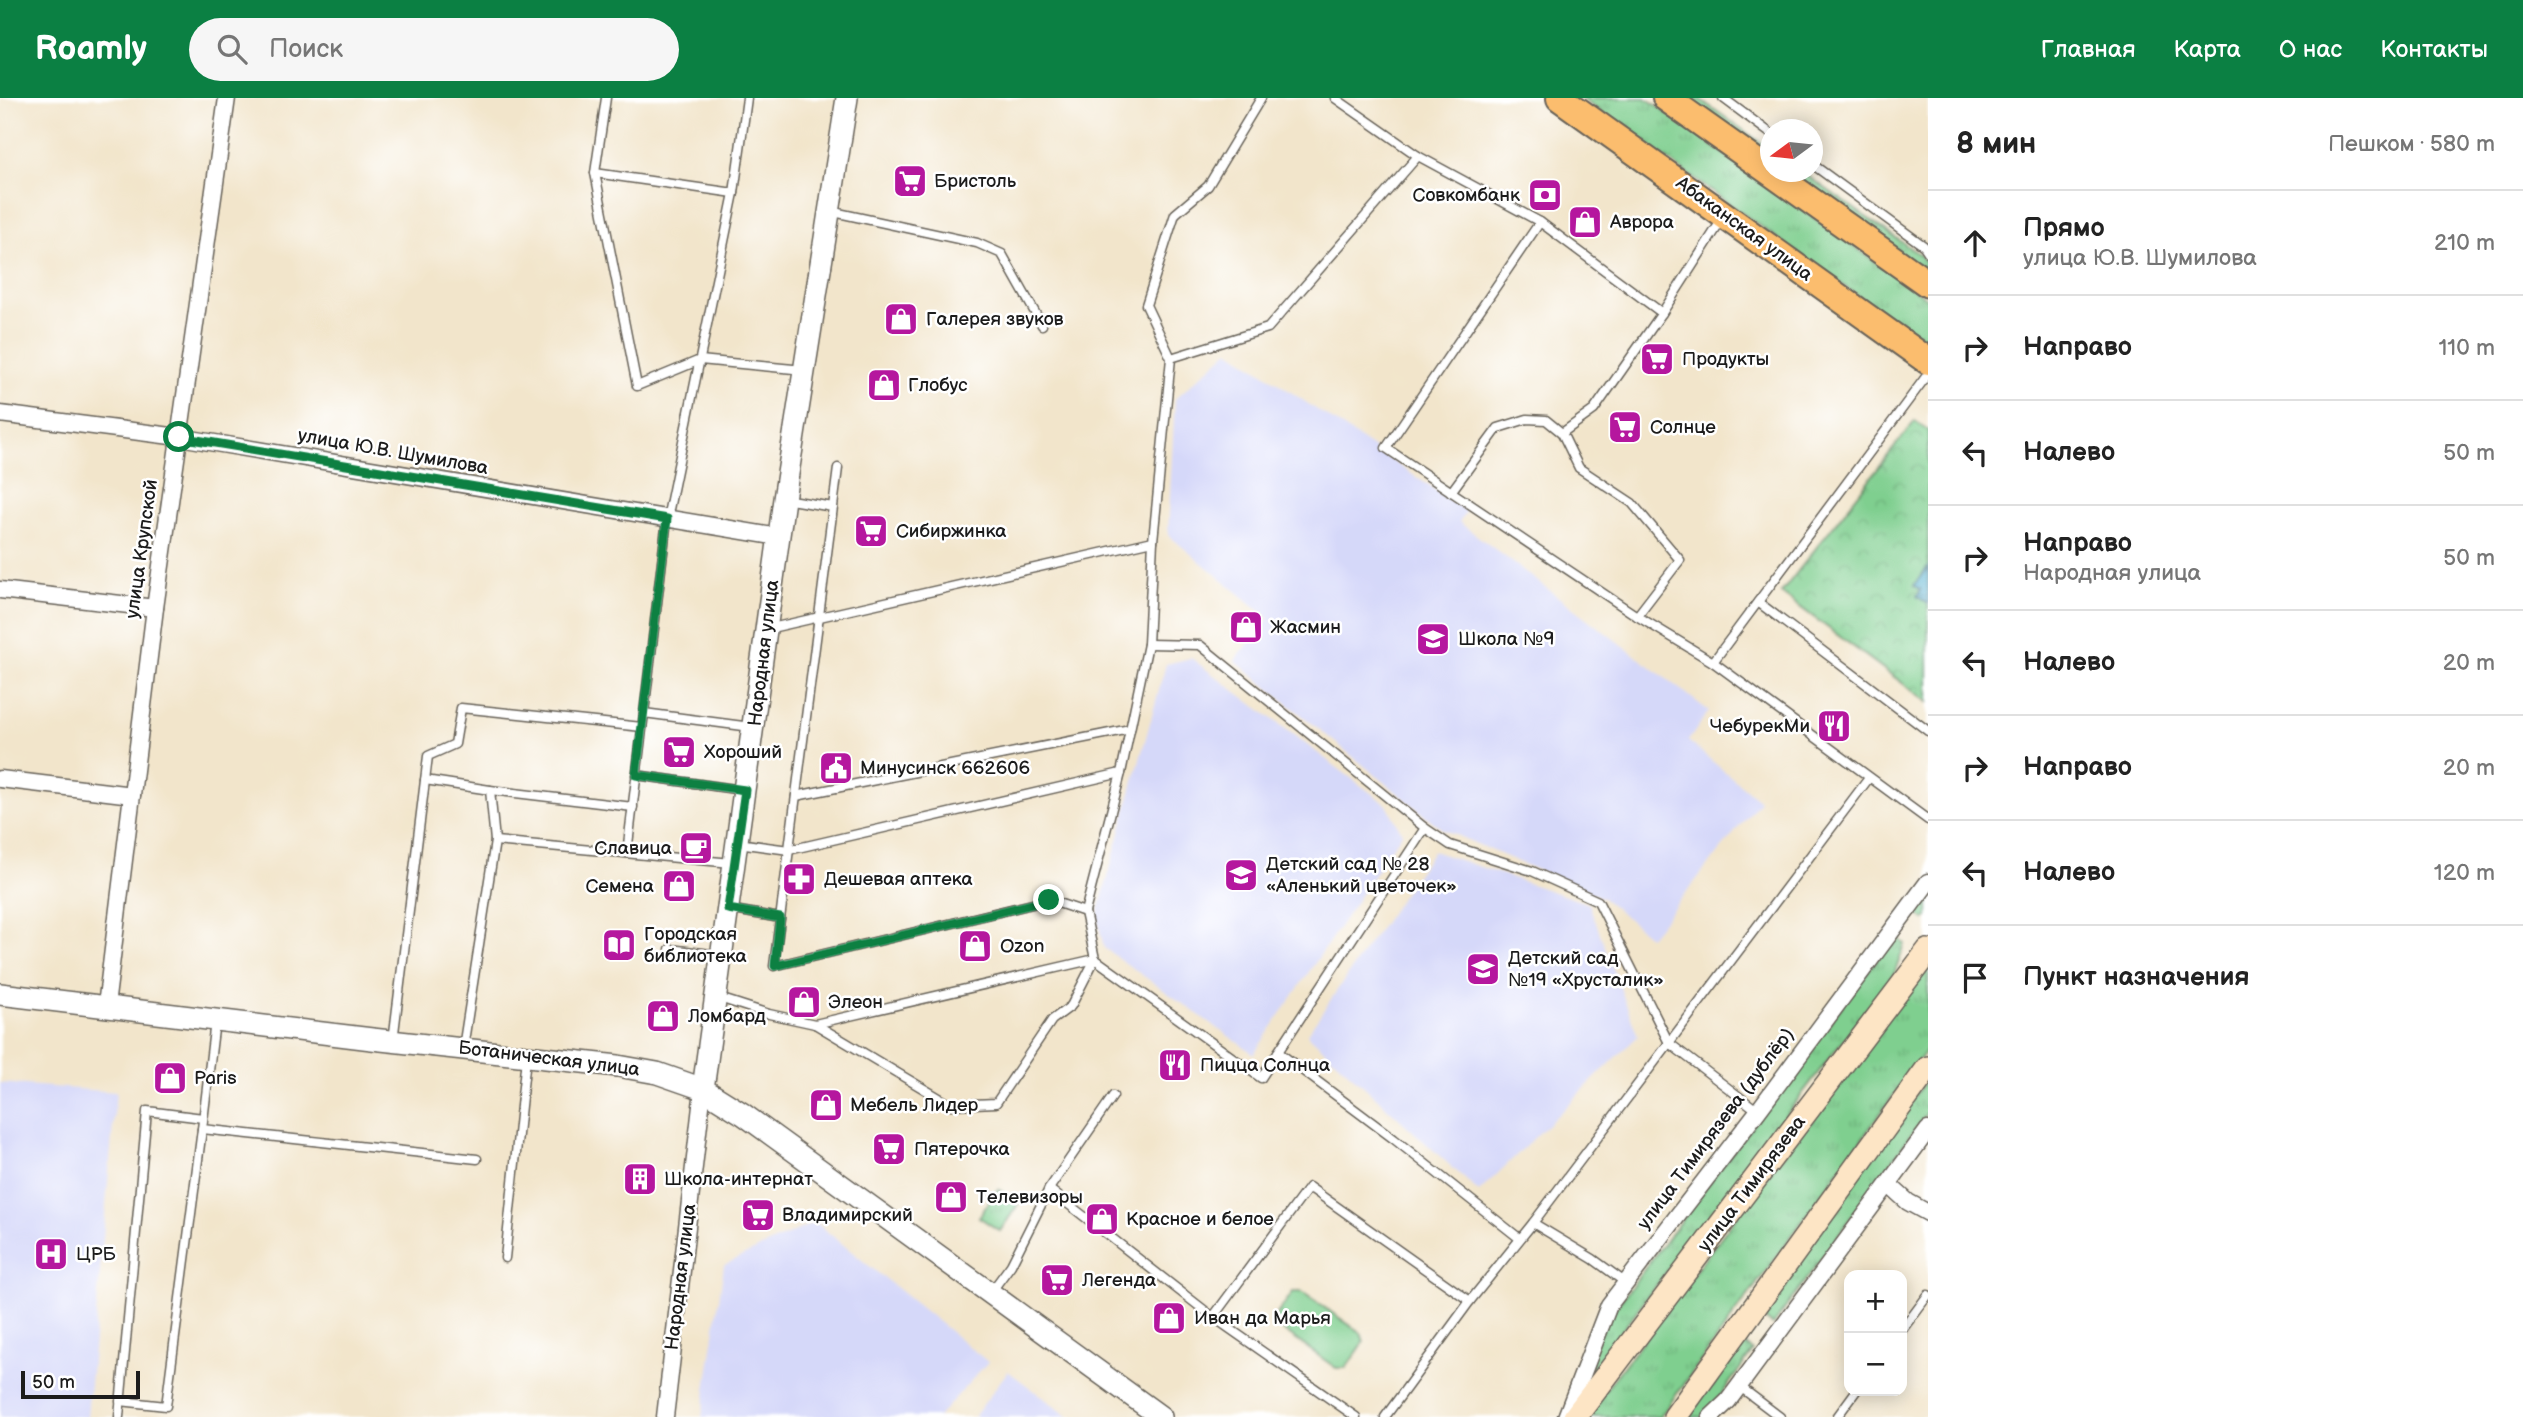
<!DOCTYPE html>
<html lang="ru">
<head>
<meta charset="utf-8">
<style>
	:root { --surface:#fff; --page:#f6f6f6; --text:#222; --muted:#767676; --line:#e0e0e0; --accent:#0b8043 }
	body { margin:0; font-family:"Balsamiq Sans",sans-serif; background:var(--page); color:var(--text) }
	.controls { position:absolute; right:21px; bottom:21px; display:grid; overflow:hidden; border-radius:14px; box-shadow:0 4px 18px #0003 }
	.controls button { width:63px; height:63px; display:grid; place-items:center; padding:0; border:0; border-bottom:2px solid var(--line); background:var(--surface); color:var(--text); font:35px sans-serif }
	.compass { position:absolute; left:1760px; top:21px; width:63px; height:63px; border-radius:50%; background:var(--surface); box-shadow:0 4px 18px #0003; rotate:255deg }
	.scale { position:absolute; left:21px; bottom:18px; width:119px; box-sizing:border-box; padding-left:7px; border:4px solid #1c1c1c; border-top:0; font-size:19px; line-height:24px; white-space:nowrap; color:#1c1c1c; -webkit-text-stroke:5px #fff; paint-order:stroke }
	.stop { position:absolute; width:21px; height:21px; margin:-16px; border:5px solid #0b8043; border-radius:50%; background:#fff }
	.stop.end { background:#0b8043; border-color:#fff; box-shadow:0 2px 7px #0008 }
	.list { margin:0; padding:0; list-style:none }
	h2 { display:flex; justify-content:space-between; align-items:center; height:91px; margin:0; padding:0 28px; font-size:30px }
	h2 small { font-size:23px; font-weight:400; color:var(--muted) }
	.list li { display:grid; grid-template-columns:46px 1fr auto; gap:21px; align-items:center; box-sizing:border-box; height:105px; padding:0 28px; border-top:2px solid var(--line) }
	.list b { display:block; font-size:26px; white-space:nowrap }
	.list p { margin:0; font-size:23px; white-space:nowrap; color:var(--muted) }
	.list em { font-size:23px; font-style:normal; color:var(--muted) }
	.icon { flex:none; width:38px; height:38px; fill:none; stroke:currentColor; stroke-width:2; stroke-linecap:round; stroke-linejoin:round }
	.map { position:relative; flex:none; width:1928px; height:1319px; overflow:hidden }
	header { display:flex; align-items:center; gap:42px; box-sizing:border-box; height:98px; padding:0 35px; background:var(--accent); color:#fff }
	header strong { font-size:33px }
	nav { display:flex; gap:38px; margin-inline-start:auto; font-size:24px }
	.search { width:490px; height:63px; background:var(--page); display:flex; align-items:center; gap:18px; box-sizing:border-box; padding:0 24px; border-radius:38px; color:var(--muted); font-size:26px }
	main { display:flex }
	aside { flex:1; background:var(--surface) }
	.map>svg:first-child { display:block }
</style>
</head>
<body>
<header>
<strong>Roamly</strong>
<div class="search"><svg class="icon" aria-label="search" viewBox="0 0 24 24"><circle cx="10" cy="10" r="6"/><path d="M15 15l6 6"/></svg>Поиск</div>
<nav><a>Главная</a><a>Карта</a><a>О нас</a><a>Контакты</a></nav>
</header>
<main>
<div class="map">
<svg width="1928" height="1319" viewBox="0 0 1928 1319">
	<defs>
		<pattern id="grass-tufts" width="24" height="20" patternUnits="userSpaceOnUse" patternTransform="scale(1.75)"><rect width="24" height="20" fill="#7fcf8f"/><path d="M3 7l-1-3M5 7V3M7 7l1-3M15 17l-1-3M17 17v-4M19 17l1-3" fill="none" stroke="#6db17b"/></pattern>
		<pattern id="park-crowns" width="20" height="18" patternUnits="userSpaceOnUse" patternTransform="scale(1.75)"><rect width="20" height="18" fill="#7fcf8f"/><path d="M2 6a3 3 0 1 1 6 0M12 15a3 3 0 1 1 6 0" fill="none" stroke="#6db17b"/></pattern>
		<pattern id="water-ripples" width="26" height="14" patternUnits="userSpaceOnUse" patternTransform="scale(1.75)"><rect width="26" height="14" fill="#4fadcd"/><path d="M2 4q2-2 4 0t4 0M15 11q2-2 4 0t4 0" fill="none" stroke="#418ca6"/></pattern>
	</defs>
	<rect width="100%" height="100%" fill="#fff"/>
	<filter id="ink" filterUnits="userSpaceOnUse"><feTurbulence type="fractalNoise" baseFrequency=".0143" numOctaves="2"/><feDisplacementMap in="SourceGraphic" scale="14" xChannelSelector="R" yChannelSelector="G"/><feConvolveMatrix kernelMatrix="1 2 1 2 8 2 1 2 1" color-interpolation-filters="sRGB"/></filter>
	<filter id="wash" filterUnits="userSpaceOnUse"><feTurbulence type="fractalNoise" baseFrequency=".00686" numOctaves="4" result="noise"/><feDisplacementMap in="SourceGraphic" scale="28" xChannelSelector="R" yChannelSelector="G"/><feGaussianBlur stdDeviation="1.57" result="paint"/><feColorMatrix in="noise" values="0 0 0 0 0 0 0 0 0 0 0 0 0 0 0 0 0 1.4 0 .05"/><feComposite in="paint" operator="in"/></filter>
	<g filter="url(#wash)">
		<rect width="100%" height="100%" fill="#f2e5cb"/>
		<g fill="#d5d8f9">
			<polygon points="1229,252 1466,413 1459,424 1709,613 1688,643 1760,703 1650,839 1603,800 1442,731 1235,563 1269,520 1168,437 1175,301"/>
			<polygon points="1191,560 1387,707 1402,735 1254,956 1104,850 1097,819 1166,566"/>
			<polygon points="1433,753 1589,806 1638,938 1479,1094 1307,936"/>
			<polygon points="0,985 116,994 87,1319 0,1319"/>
			<polygon points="815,1124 988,1264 938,1319 702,1319 724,1167"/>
			<polygon points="1008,1273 1069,1319 974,1319"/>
		</g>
		<g fill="url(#grass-tufts)" stroke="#4e7656" stroke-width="2">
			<polygon points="1581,0 1646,0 1928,201 1928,248"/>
			<polygon points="1681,0 1698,0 1770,51 1770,64"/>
			<polygon points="1784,74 1802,74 1920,157 1928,167 1928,177"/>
			<polygon points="1928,793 1928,819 1924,822 1916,815 1898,840 1905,846 1895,874 1578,1290 1598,1233"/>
			<polygon points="1928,865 1928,950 1660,1319 1585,1319"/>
			<polygon points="1928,979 1928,1013 1773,1227 1763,1220 1774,1194"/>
			<polygon points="998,1091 1019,1105 1000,1133 979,1119"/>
			<polygon points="1745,1246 1753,1253 1710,1312 1702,1319 1681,1319 1714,1272"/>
		</g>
		<polygon fill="url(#park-crowns)" stroke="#4e7656" stroke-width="2" points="1915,323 1928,332 1928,604 1781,495"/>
		<polygon fill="#7fcf8f" stroke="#4e7656" stroke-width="2" points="1293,1194 1302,1194 1361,1235 1364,1244 1346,1270 1336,1270 1278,1229 1275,1219"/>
		<polygon fill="url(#water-ripples)" stroke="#366474" stroke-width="2" points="1928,469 1928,506 1917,498 1921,492 1914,487"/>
	</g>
	<g filter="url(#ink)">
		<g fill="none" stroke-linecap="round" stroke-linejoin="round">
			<g stroke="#676259" stroke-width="11">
				<g id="service">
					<polyline points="606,0 595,75 637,288 700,262 804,272"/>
					<polyline points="1261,0 1208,88 1175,116 1146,207 1171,260 1153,443 1148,546 1121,675 1085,814 1095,861 1261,980 1425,730"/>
					<polyline points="1335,0 1418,58 1540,124 1662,215"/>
					<polyline points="1723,0 1770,35"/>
					<polyline points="1812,66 1924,148 1928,154"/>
					<polyline points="595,75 734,95"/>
					<polyline points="829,113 977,145 1002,156 1042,227"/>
					<polyline points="1540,124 1386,350 1637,518 1713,564 1928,722"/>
					<polyline points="1171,260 1268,230 1418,58"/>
					<polyline points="1562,335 1594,312 1662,215 1723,120"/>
					<polyline points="838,370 774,868 1049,802 1085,814"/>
					<polyline points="1451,394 1498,330 1527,321 1546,322 1562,335 1579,370 1632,405 1680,462 1637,518"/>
					<polyline points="784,401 833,409"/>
					<polyline points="1758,504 1928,633"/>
					<polyline points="767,531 1153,443"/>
					<polyline points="1148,546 1200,547 1425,730 1450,747 1532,773 1598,803 1669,945 1758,1013"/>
					<polyline points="1713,564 1928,276"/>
					<polyline points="644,615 667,421 734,95 747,0"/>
					<polyline points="636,677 742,692"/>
					<polyline points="425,682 490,692 495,743 463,950"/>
					<polyline points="490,692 633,709"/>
					<polyline points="796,698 1130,631"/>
					<polyline points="495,743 732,765"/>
					<polyline points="738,745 789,752 1121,675"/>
					<polyline points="627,755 644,615 751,629"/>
					<polyline points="728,811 780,820"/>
					<polyline points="670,851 719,857"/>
					<polyline points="716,899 769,916 815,926 951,1007 996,1005 1052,922 1071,908 1095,861"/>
					<polyline points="215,923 202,1031 477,1061"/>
					<polyline points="815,926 1095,861"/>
					<polyline points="393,943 428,658 455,646 461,610 642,629"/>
					<polyline points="1278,954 1394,1041 1519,1140"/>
					<polyline points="1049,1091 1213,1219 1356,1319"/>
					<polyline points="1533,1125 1593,1161 1626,1185"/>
					<polyline points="505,1160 526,960"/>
					<polyline points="991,1194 1011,1167 1049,1091 1113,998"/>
					<polyline points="1213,1219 1309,1089 1470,1203"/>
					<polyline points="1902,1232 1928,1197"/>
					<polyline points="1739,1288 1780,1319"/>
					<polyline points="120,1303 166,1308 202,1031"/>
					<polyline points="119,1319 147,1013 203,1020"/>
					<polyline points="1385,1319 1470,1203 1533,1125 1869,680"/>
					<polyline points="1837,1319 1856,1293"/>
				</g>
			</g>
			<g stroke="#676259" stroke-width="19">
				<g id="minor">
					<polyline points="0,316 179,339 779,439"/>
					<polyline points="0,492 155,510"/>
					<polyline points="0,681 132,697"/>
					<polyline points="106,908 155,510 227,0"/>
					<polyline points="1889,1087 1908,1104 1928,1115"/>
					<polyline points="665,1319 703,991"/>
					<polyline points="1566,1319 1609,1207 1758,1013 1928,784"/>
					<polyline points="1711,1319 1728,1303 1928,1032"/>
				</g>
			</g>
			<g stroke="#676259" stroke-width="24">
				<g id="tertiary">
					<polyline points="0,896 372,941 618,968 657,975 703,991 743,1016 1161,1319"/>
					<polyline points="703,991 784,401 847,0"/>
				</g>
			</g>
			<g stroke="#676259" stroke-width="26">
				<g id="secondary">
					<polyline points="1575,1319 1928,853"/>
					<polyline points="1675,1319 1928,970"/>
				</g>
			</g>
			<g stroke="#676259" stroke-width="30">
				<g id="primary">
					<polyline points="1560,0 1928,263"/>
					<polyline points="1666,0 1928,186"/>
				</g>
			</g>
			<use href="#service" stroke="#fff" stroke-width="8"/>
			<use href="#minor" stroke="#fff" stroke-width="16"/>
			<use href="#tertiary" stroke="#fff" stroke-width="21"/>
			<use href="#secondary" stroke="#fde5c5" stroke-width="23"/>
			<use href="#primary" stroke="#fbbd6e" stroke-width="26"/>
		</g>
	</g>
	<g fill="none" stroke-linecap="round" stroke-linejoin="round" filter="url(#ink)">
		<polyline stroke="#0b8043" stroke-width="9" points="179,339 667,421 636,677 745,692 728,811 780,820 775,868 1049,802"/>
	</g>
	<defs>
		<g id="supermarket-square" transform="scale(1.75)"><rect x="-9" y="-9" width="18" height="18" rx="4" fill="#b5179e" stroke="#fff"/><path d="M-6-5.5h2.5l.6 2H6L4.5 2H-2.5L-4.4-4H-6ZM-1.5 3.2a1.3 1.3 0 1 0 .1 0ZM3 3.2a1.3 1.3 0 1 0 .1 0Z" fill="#fff"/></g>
		<g id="bank-square" transform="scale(1.75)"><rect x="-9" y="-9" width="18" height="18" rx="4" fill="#b5179e" stroke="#fff"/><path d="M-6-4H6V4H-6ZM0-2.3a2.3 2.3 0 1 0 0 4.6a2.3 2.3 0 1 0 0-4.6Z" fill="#fff"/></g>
		<g id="shop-square" transform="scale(1.75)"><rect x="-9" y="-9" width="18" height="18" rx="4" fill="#b5179e" stroke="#fff"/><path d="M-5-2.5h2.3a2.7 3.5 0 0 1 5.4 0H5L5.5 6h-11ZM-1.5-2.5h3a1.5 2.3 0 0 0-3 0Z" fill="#fff"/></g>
		<g id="school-square" transform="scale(1.75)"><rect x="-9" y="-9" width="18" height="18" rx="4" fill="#b5179e" stroke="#fff"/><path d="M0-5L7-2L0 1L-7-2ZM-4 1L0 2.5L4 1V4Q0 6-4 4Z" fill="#fff"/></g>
		<g id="restaurant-square" transform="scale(1.75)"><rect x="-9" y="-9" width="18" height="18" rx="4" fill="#b5179e" stroke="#fff"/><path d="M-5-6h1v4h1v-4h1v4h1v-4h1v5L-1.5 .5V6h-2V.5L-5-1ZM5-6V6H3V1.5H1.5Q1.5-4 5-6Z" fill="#fff"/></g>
		<g id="civic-square" transform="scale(1.75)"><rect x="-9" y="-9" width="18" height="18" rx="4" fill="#b5179e" stroke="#fff"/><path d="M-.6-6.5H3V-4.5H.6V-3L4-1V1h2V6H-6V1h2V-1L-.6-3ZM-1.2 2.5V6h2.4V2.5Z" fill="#fff"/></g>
		<g id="cafe-square" transform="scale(1.75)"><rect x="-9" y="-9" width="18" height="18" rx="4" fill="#b5179e" stroke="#fff"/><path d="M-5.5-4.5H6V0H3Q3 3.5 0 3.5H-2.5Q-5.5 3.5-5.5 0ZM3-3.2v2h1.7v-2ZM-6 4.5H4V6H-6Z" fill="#fff"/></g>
		<g id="pharmacy-square" transform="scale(1.75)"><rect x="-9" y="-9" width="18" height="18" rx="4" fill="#b5179e" stroke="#fff"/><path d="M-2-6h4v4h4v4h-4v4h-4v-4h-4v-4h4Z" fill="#fff"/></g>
		<g id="library-square" transform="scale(1.75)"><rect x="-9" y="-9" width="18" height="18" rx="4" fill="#b5179e" stroke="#fff"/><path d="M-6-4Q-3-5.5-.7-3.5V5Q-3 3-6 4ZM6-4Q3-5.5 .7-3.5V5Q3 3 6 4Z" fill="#fff"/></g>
		<g id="building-square" transform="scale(1.75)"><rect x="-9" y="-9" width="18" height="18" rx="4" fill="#b5179e" stroke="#fff"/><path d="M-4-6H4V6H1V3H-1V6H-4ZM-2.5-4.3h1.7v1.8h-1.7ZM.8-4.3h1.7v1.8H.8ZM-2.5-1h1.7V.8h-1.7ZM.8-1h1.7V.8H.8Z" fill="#fff"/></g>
		<g id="hospital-square" transform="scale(1.75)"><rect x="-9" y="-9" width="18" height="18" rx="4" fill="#b5179e" stroke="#fff"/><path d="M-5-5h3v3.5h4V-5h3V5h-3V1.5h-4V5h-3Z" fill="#fff"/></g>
	</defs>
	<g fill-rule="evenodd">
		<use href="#supermarket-square" x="910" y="83"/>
		<use href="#bank-square" x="1545" y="97"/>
		<use href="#shop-square" x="1585" y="124"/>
		<use href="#shop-square" x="901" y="221"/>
		<use href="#supermarket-square" x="1657" y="261"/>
		<use href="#shop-square" x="884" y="287"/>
		<use href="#supermarket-square" x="1625" y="329"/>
		<use href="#supermarket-square" x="871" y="433"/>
		<use href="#shop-square" x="1246" y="529"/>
		<use href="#school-square" x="1433" y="541"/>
		<use href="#restaurant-square" x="1834" y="628"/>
		<use href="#supermarket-square" x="679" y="654"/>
		<use href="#civic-square" x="836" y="670"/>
		<use href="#cafe-square" x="696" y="750"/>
		<use href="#school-square" x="1241" y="777"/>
		<use href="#pharmacy-square" x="799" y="781"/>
		<use href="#shop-square" x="679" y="788"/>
		<use href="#library-square" x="619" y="847"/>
		<use href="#shop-square" x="975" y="848"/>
		<use href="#school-square" x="1483" y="871"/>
		<use href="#shop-square" x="804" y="904"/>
		<use href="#shop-square" x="663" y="918"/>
		<use href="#restaurant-square" x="1175" y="967"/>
		<use href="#shop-square" x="170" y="980"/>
		<use href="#shop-square" x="826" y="1007"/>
		<use href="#supermarket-square" x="889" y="1051"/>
		<use href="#building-square" x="640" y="1081"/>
		<use href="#shop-square" x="951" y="1099"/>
		<use href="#supermarket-square" x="758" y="1117"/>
		<use href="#shop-square" x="1102" y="1121"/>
		<use href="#hospital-square" x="51" y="1156"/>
		<use href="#supermarket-square" x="1057" y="1182"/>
		<use href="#shop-square" x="1169" y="1220"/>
	</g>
	<g text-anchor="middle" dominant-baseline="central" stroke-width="5" stroke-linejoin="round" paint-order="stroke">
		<g font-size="19" fill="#1c1c1c" stroke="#fff" text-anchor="start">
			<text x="934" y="83">Бристоль</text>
			<text x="1520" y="97" text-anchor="end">Совкомбанк</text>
			<text x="1610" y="124">Аврора</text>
			<text x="926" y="221">Галерея звуков</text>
			<text x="1682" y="261">Продукты</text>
			<text x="908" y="287">Глобус</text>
			<text x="1650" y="329">Солнце</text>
			<text x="896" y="433">Сибиржинка</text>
			<text x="1270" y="529">Жасмин</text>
			<text x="1458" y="541">Школа №9</text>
			<text x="1810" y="628" text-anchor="end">ЧебурекМи</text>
			<text x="704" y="654">Хороший</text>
			<text x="860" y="670">Минусинск 662606</text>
			<text x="672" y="750" text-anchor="end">Славица</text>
			<text x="1266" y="766">Детский сад № 28<tspan x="1266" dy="22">«Аленький цветочек»</tspan></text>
			<text x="824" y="781">Дешевая аптека</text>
			<text x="654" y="788" text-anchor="end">Семена</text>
			<text x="644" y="836">Городская<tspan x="644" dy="22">библиотека</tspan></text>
			<text x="1000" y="848">Ozon</text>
			<text x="1508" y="860">Детский сад<tspan x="1508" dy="22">№19 «Хрусталик»</tspan></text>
			<text x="828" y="904">Элеон</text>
			<text x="688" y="918">Ломбард</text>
			<text x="1200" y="967">Пицца Солнца</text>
			<text x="194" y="980">Paris</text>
			<text x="850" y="1007">Мебель Лидер</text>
			<text x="914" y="1051">Пятерочка</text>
			<text x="664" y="1081">Школа-интернат</text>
			<text x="976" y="1099">Телевизоры</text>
			<text x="782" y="1117">Владимирский</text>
			<text x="1126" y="1121">Красное и белое</text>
			<text x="76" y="1156">ЦРБ</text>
			<text x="1082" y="1182">Легенда</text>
			<text x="1194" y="1220">Иван да Марья</text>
		</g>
		<g font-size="19" fill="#1c1c1c" stroke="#fff">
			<text transform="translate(1744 131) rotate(36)">Абаканская улица</text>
			<text transform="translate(393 354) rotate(10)">улица Ю.В. Шумилова</text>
			<text transform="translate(142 451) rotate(-82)">улица Крупской</text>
			<text transform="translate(764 555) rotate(-83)">Народная улица</text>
			<text transform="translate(549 961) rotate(7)">Ботаническая улица</text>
			<text transform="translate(1716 1031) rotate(-53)">улица Тимирязева (дублёр)</text>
			<text transform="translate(1752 1086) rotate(-53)">улица Тимирязева</text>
			<text transform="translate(681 1179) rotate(-83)">Народная улица</text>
		</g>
	</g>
</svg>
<div class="controls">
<button>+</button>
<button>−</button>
</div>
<svg class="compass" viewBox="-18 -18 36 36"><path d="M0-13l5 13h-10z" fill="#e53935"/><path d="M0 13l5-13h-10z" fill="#767676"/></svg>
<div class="scale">50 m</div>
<div class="stop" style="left:179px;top:339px"></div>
<div class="stop end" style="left:1049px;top:802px"></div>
</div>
<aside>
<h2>8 мин<small>Пешком · 580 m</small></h2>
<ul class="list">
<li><svg class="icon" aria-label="ahead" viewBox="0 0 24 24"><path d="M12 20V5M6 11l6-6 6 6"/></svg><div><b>Прямо</b><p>улица Ю.В. Шумилова</p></div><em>210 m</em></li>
<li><svg class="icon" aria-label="right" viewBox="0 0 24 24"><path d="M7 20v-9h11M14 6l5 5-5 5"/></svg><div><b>Направо</b></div><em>110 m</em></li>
<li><svg class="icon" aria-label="left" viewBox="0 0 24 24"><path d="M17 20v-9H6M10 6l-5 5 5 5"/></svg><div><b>Налево</b></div><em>50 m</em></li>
<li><svg class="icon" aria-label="right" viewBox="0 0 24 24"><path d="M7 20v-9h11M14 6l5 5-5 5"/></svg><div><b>Направо</b><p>Народная улица</p></div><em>50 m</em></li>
<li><svg class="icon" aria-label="left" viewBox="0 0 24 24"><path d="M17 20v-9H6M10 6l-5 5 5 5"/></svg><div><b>Налево</b></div><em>20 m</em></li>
<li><svg class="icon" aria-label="right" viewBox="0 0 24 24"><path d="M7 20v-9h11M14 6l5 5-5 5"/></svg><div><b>Направо</b></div><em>20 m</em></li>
<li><svg class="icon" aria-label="left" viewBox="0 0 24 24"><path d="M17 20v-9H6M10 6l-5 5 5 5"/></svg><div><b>Налево</b></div><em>120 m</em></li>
<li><svg class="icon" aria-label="arrive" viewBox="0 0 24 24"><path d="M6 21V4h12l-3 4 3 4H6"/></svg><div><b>Пункт назначения</b></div></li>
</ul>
</aside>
</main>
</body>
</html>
